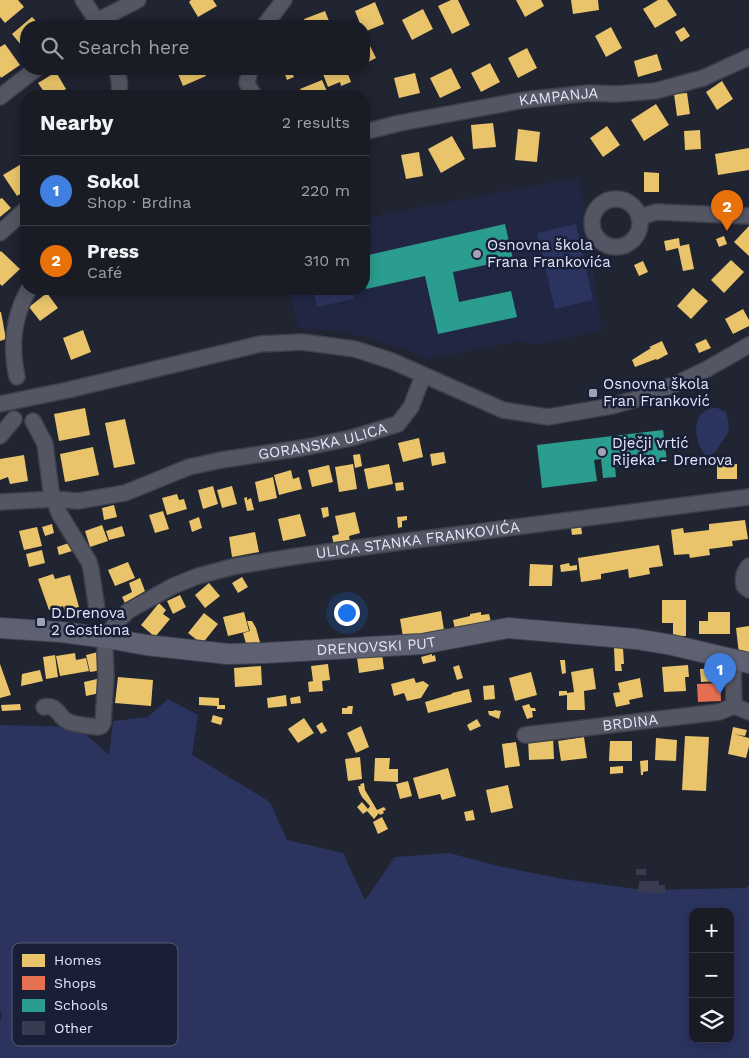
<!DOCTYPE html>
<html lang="en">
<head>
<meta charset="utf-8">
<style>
	:root { --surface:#191b25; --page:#262832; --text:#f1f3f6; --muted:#9fa1a7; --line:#373942; --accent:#9fa3b3 }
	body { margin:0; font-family:"Work Sans",sans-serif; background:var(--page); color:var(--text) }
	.controls { position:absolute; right:15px; bottom:15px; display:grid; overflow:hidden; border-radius:10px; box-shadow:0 2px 12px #0003 }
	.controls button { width:45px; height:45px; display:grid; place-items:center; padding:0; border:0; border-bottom:1px solid var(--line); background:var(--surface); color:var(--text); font:25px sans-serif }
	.you { position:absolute; left:346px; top:612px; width:18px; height:18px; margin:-12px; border:4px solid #fff; border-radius:50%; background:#1a73e8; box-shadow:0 0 0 8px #1a73e833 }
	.badge { display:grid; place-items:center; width:32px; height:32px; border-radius:50%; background:var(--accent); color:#fff; font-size:16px; font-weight:700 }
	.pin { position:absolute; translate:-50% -41px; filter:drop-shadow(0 1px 2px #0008) }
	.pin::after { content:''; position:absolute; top:26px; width:18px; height:15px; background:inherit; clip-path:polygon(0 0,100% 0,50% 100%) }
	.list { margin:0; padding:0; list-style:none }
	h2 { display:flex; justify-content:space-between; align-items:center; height:65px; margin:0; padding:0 20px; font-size:21px }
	h2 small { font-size:16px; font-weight:400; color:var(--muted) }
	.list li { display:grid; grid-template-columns:32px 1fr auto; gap:15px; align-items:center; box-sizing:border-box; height:70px; padding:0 20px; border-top:1px solid var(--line) }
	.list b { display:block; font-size:19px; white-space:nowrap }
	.list p { margin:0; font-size:16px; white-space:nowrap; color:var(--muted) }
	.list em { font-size:16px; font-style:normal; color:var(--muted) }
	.icon { flex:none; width:28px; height:28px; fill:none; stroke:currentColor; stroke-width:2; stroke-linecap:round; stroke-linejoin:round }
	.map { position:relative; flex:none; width:749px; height:1058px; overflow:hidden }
	.search { position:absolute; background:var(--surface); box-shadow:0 2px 12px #0003; left:20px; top:20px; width:350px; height:55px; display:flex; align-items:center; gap:12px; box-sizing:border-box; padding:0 18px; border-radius:20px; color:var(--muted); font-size:19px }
	.panel { position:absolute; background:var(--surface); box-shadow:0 2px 12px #0003; left:20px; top:90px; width:350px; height:205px; border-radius:20px }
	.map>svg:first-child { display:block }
</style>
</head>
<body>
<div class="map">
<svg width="749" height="1058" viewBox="0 0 749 1058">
	<rect width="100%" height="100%" fill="#212431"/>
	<polygon fill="#212743" points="580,177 602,330 540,344 519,341 427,359 408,350 343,331 298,328 289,289 364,289 364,218"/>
	<g fill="#2b345f" fill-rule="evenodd">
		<polygon points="576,224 593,300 555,309 537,233"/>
		<polygon points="313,289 352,289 354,299 317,307"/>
		<path d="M717 408 726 412C728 420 731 429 726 436 724 439 722 441 721 443 716 451 716 455 705 455 695 442 690 416 709 409 709 408 716 408 717 408Z"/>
		<path d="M168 699 198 715 192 755 270 802 287 840 343 853 365 900 395 857 449 853 498 866 563 879 643 890 746 888 749 884V1058H0V1023L2 1013 0 1012V725L78 727 109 755 113 721 148 717ZM693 912H730V1039H693Z"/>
	</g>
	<g fill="#e9c46a">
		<polygon points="0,0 18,0 24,7 5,23 0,17"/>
		<polygon points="191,0 213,0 217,6 198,17 189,2"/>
		<polygon points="451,0 458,0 470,25 452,34 438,6"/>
		<polygon points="516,0 541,0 544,6 525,17"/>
		<polygon points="571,0 598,0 599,10 573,14"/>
		<polygon points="658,0 667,0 677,15 655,28 643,9"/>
		<polygon points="375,2 384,24 364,32 364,26 361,26 355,11"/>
		<polygon points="423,9 433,29 412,40 402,20"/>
		<polygon points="325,11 331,26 307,26 304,19"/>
		<polygon points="32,17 41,26 26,26 26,51 12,34"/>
		<polygon points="611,27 622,48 606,57 595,36"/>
		<polygon points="684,27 690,36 681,42 675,32"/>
		<polygon points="368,42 376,58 364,64 364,44"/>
		<polygon points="5,44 20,65 1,78 0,76 0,47"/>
		<polygon points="527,48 537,68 518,78 508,58"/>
		<polygon points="657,54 662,70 638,77 634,61"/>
		<polygon points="490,63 500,82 481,92 471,73"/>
		<polygon points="451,68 461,88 440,98 430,78"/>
		<polygon points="176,69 203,69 206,76 183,86"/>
		<polygon points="283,69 290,69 294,77 287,80"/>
		<polygon points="321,69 346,69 351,82 341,86 340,82 328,87"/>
		<polygon points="56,72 66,89 55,96 47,96 38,83"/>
		<polygon points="415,73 420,93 399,98 394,78"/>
		<polygon points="322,80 329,96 303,96 300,89"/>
		<polygon points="722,81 733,99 717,110 706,92"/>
		<polygon points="687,93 690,114 677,116 674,94"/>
		<polygon points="656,104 669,125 644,141 631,120"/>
		<polygon points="493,123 496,147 473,149 471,125"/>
		<polygon points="607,126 620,145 603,157 590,138"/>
		<polygon points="518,129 540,132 537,162 515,160"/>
		<polygon points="700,130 701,149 685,150 684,131"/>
		<polygon points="452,136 465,159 441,173 428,149"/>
		<polygon points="749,148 749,170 718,175 715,154"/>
		<polygon points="419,152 423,176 406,179 401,155"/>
		<polygon points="23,163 26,168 26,190 17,196 3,175"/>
		<polygon points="644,172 659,173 659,192 644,192"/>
		<polygon points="2,198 11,208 0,217 0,199"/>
		<polygon points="749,226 749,256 734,242"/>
		<polygon points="724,236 727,244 719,247 716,239"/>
		<polygon points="679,238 680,246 689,244 694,269 683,271 678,248 666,251 664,241"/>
		<polygon points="1,251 20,269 2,286 0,284 0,252"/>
		<polygon points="731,260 744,272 724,293 711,280"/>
		<polygon points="643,261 648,272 639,276 634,265"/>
		<polygon points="693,288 708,301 691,319 677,306"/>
		<polygon points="47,293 58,308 40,321 29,307"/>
		<polygon points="743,309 749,320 749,326 733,334 725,319"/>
		<polygon points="0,312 1,312 6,339 0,341"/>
		<polygon points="83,330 91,352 71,360 63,338"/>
		<polygon points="706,339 711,348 699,353 695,344"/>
		<polygon points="662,341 668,354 657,360 656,359 635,367 632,360 651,348 649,347"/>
		<polygon points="85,408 90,435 59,441 54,414"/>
		<polygon points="125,419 135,464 114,468 105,423"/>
		<polygon points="419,438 423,457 403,462 398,443"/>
		<polygon points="93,447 99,475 65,482 60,454"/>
		<polygon points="444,452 446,463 432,466 430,454"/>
		<polygon points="360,454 362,466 355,468 353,455"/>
		<polygon points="24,455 28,481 10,484 8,477 0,480 0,459"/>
		<polygon points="353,464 357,489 339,492 335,467"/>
		<polygon points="389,464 393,484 368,489 364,469"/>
		<polygon points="737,464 737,479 717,479 717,465"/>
		<polygon points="329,465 333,482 312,487 308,470"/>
		<polygon points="291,470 293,479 299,477 302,489 279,495 274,475"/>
		<polygon points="273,477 277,498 259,502 255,482"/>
		<polygon points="403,482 404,490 396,491 395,483"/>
		<polygon points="213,486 218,504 203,509 198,490"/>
		<polygon points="232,486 237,504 222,508 217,490"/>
		<polygon points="177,494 179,500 184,499 187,509 167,515 162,498"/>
		<polygon points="247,497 247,500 251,498 254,510 247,511 244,498"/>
		<polygon points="114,505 117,517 104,520 102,508"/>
		<polygon points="328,507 329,516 323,518 321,508"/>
		<polygon points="163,511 169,529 155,533 149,515"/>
		<polygon points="355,512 360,533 349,536 350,542 334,546 332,536 339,534 335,516"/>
		<polygon points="300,514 306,536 283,541 278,519"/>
		<polygon points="407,516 407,520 402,521 402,527 398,528 397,517"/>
		<polygon points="199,517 202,528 192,532 189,521"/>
		<polygon points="745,520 748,539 732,541 733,546 709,549 710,555 690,558 689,554 674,555 671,530 683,528 684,533 709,530 709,524"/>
		<polygon points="52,524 54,533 45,536 42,527"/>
		<polygon points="102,525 108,541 90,547 85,531"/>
		<polygon points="122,526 125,536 109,540 106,531"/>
		<polygon points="581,526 582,534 572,535 571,528"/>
		<polygon points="37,527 42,546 24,550 19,531"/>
		<polygon points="255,532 259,552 232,557 229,537"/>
		<polygon points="69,543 72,551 59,555 57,547"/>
		<polygon points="659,545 663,566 649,568 650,574 629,578 628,569 601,574 601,579 581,582 578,558"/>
		<polygon points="42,550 45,563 29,567 26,554"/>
		<polygon points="128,562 135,578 115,586 108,570"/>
		<polygon points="569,563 570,566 577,565 577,570 561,572 560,565"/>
		<polygon points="530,564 553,565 552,586 529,586"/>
		<polygon points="53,574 55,579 70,575 79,607 65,611 63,606 49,610 38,579"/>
		<polygon points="242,577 248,587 238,593 232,583"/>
		<polygon points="140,578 145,591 125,603 122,597 132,592 129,583"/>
		<polygon points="209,583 220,596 205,608 195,595"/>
		<polygon points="180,595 186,607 173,614 167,601"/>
		<polygon points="662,600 686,600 686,636 673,636 673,623 662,623"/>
		<polygon points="159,603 166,610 163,614 170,619 155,637 141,625"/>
		<polygon points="441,611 444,630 403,637 400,619"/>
		<polygon points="244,612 249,631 228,636 223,617"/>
		<polygon points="481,612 481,615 489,614 491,622 455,629 453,620 470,616 470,614"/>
		<polygon points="708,612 730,612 730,634 699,634 699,621 708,621"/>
		<polygon points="204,613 218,624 202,644 188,633"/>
		<polygon points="247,621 252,621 256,628 261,646 247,647 243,633 250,631"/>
		<polygon points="749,626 749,653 739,654 736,628"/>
		<polygon points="614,648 623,648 624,664 621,664 622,671 615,671"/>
		<polygon points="98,652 102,670 90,672 86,655"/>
		<polygon points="75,653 76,660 86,658 89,671 60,676 56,656"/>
		<polygon points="382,654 384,669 359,673 357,658"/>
		<polygon points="432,654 432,656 435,655 436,661 423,664 421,657"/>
		<polygon points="55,655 58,677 46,679 43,657"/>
		<polygon points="560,660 565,660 566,673 562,674"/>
		<polygon points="0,664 11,695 0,698"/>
		<polygon points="328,664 330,680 322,681 323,691 309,692 308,682 313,681 311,666"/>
		<polygon points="459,665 463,678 457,680 453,667"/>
		<polygon points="688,665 689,677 685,677 686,691 664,692 662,667"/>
		<polygon points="261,666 262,685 235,687 234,668"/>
		<polygon points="593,668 596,689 584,691 585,710 567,710 567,695 559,696 559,691 567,691 567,693 574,692 571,672"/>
		<polygon points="717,668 718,681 701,682 700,669"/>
		<polygon points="40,670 43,681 21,686 22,674"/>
		<polygon points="531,672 537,695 515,701 509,678"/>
		<polygon points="118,677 153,680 151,706 115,703"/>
		<polygon points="414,678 416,683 423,681 429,685 421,698 407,701 404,693 394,696 391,684"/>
		<polygon points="640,678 643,697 629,700 630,704 616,707 613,693 620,692 618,683"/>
		<polygon points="97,679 100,693 86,696 84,682"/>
		<polygon points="494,685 495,699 484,700 483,686"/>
		<polygon points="469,689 472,702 428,713 425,702 452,694 452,693"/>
		<polygon points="286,695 287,706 268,708 267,698"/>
		<polygon points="300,696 301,703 291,704 290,698"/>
		<polygon points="199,697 219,698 219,705 225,705 225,709 217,709 217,706 199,705"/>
		<polygon points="20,704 21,710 2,711 1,705"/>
		<polygon points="529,704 531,708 535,708 536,711 532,711 533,717 527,719 522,706"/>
		<polygon points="348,706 353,706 352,714 342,714 342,708 347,708"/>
		<polygon points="494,710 501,711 499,719 489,715 488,711 494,711"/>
		<polygon points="213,715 223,718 221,725 211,722"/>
		<polygon points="304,718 314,733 298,743 288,729"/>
		<polygon points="477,719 481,726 470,731 467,725"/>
		<polygon points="322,722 327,731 321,734 316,726"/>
		<polygon points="361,726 369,747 356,753 347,733"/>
		<polygon points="733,727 747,730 745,736 734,734 749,738 749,746 746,758 728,754"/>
		<polygon points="553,736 554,759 529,760 528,738"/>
		<polygon points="685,736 709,737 706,791 682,790"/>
		<polygon points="584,737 587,758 561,761 558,741"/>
		<polygon points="656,738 677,740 676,761 655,760"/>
		<polygon points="610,741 632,741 632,761 609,761"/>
		<polygon points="516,742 520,766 505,768 502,744"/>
		<polygon points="360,757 362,779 348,781 345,759"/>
		<polygon points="375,758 390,758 389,769 398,769 398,782 374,781"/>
		<polygon points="648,760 648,771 643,772 643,775 641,775 640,761"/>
		<polygon points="623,766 623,773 610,774 610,767"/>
		<polygon points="448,768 456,796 442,800 440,794 419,799 413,778"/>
		<polygon points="408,781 412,796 400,799 396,784"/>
		<polygon points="364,783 365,790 377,810 384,807 386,810 383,811 384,813 380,815 379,813 374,819 367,811 363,814 357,807 362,802 368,809 370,806 362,797 359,791 358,786 361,786 360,784"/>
		<polygon points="508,785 513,808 491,813 486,790"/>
		<polygon points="473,810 475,820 466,821 464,812"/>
		<polygon points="382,817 388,829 378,834 373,822"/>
	</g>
	<polygon fill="#e76f51" points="720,683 721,701 698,702 697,684"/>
	<g fill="#2a9d8f">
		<polygon points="505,224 513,259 453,272 459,302 511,291 517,317 438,334 425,276 366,289 364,277 364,256"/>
		<polygon points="663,430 667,461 615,467 616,477 603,478 601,459 594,460 597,481 542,488 537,445"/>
	</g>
	<g fill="#393c50">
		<rect x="636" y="869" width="10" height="6"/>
		<polygon points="639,881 659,881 659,885 665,885 665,894 638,892"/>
	</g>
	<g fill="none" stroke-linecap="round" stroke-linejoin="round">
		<g stroke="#3e404b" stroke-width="18">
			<g id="minor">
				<polyline points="83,0 97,21 99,26"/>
				<polyline points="90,26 97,21 138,0"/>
				<polyline points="264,26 284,0"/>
				<path d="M116 69C120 78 120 86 119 96"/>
				<polyline points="250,69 247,83 254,96"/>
				<polyline points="0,97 36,69"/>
				<path id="s1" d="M364 132 400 123 524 100 589 93 616 94 655 91 703 78 749 57"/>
				<circle cx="616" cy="223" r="24"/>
				<polyline points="639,217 657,212 749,216"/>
				<polyline points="0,233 26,209"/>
				<path d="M17 377C10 345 13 317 29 289"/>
				<polyline points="0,404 68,390 260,344 302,342 355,349 392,361 503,410 548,417 612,406 643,397 678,383 707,369 749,345"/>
				<polyline points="33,421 45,444 51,491 59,513 89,562 91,569 97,609"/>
				<polyline points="0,436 14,419"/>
				<path id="s2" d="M0 502 54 499 78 501 125 493 189 467 221 460 302 448 351 438 398 424 411 407 423 376"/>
				<path d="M749 566C743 573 743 578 744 586L749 590"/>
				<polyline points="733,660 734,706 749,712"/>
				<path id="s3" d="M44 707C57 704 58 716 67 721 74 725 90 726 98 727L101 726 103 723 106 677 105 651 107 638 111 630 117 622 128 611 173 586 198 576 236 566 298 556 415 540 749 497"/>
				<path id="s4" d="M525 735 719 712 734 706"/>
			</g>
		</g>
		<g stroke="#3e404b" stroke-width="22">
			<g id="major">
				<path id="s5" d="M0 628 61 632 107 638 146 645 228 654 265 653 422 644 508 628 636 639 672 645 749 663"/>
			</g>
		</g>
		<use href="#minor" stroke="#545663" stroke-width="15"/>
		<use href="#major" stroke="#5d6172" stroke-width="20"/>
	</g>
	<g fill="#9fa3b3" stroke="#1a1f38" stroke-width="2">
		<circle cx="477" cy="254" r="5"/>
		<rect x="588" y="388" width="10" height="10" rx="2.5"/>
		<circle cx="602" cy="452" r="5"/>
		<rect x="36" y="617" width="10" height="10" rx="2.5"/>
	</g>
	<g text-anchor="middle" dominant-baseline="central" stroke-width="5" stroke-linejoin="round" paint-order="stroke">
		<g font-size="15" fill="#e3e7f9" stroke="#1a1f38">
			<text stroke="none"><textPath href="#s1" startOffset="198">KAMPANJA</textPath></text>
			<text stroke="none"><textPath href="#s2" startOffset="331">GORANSKA ULICA</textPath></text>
			<text stroke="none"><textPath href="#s3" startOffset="488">ULICA STANKA FRANKOVIĆA</textPath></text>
			<text stroke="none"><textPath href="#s5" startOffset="378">DRENOVSKI PUT</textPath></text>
			<text stroke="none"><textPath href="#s4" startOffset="106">BRDINA</textPath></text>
		</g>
		<g font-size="15" fill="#e3e7f9" stroke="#1a1f38" text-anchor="start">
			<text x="487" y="245">Osnovna škola<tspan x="487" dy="17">Frana Frankovića</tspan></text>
			<text x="603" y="384">Osnovna škola<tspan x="603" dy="17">Fran Franković</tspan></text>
			<text x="612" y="443">Dječji vrtić<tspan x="612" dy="17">Rijeka - Drenova</tspan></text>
			<text x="51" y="613">D.Drenova<tspan x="51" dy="17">2 Gostiona</tspan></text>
		</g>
	</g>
	<rect x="12" y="943" width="166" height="103" rx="8" fill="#1a1f38" stroke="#565b72" stroke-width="1"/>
	<rect x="22" y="954" width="23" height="13" fill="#e9c46a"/>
	<rect x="22" y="976" width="23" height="14" fill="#e76f51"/>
	<rect x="22" y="999" width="23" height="13" fill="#2a9d8f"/>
	<rect x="22" y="1021" width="23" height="14" fill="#393c50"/>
	<g font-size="14" fill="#e3e7f9">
		<text x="54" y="965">Homes</text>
		<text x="54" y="988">Shops</text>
		<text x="54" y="1010">Schools</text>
		<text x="54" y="1033">Other</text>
	</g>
</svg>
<div class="controls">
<button>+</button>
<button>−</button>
<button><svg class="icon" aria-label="layers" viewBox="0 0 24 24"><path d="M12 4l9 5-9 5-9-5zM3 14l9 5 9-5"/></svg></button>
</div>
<div class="you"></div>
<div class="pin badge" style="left:720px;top:694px;background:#3f7fe0">1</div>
<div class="pin badge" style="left:727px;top:231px;background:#e8710a">2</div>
<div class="search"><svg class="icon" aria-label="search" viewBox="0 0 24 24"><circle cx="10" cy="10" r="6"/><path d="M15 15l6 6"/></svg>Search here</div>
<section class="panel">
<h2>Nearby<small>2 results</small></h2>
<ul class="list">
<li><span class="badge" style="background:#3f7fe0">1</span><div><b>Sokol</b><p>Shop · Brdina</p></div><em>220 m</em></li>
<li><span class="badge" style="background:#e8710a">2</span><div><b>Press</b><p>Café</p></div><em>310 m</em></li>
</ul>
</section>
</div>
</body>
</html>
